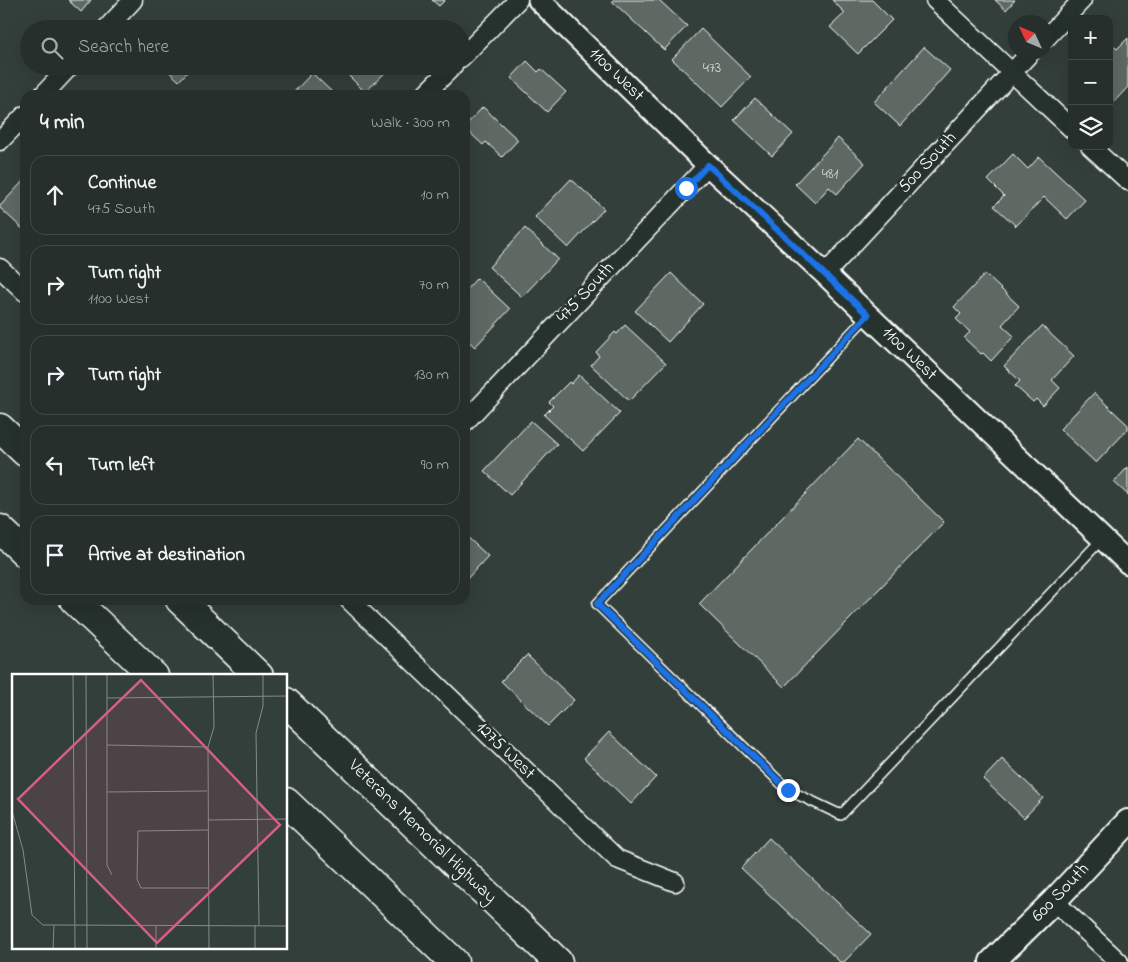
<!DOCTYPE html>
<html lang="en">
<head>
<meta charset="utf-8">
<style>
	:root { --surface:#262f2c; --page:#2e3734; --text:#f1f3f6; --muted:#a4a9a9; --line:#424a48 }
	body { margin:0; font-family:"Indie Flower",sans-serif; background:var(--page); color:var(--text) }
	.controls { position:absolute; right:15px; top:15px; display:grid; overflow:hidden; border-radius:10px; box-shadow:0 5px 20px #0002 }
	.controls button { width:45px; height:45px; display:grid; place-items:center; padding:0; border:0; border-bottom:1px solid var(--line); background:var(--surface); color:var(--text); font:25px sans-serif }
	.compass { position:absolute; left:1008px; top:15px; width:45px; height:45px; border-radius:50%; background:var(--surface); box-shadow:0 5px 20px #0002; rotate:314deg }
	.stop { position:absolute; width:15px; height:15px; margin:-11px; border:4px solid #1a73e8; border-radius:50%; background:#fff }
	.stop.end { background:#1a73e8; border-color:#fff; box-shadow:0 1px 5px #0008 }
	.list { margin:0; padding:0; list-style:none }
	h2 { display:flex; justify-content:space-between; align-items:center; height:65px; margin:0; padding:0 20px; font-size:21px }
	h2 small { font-size:16px; font-weight:400; color:var(--muted) }
	.list li { display:grid; grid-template-columns:32px 1fr auto; gap:15px; align-items:center; box-sizing:border-box; height:80px; margin:0 10px 10px; padding:0 10px; border:1px solid var(--line); border-radius:15px }
	.list b { display:block; font-size:19px; white-space:nowrap }
	.list p { margin:0; font-size:16px; white-space:nowrap; color:var(--muted) }
	.list em { font-size:16px; font-style:normal; color:var(--muted) }
	.icon { flex:none; width:28px; height:28px; fill:none; stroke:currentColor; stroke-width:2; stroke-linecap:round; stroke-linejoin:round }
	.map { position:relative; flex:none; width:1128px; height:962px; overflow:hidden }
	.search { position:absolute; background:var(--surface); box-shadow:0 5px 20px #0002; left:20px; top:20px; width:450px; height:55px; display:flex; align-items:center; gap:12px; box-sizing:border-box; padding:0 18px; border-radius:28px; color:var(--muted); font-size:19px }
	.panel { position:absolute; background:var(--surface); box-shadow:0 5px 20px #0002; left:20px; top:90px; width:450px; height:515px; border-radius:15px }
	.map>svg:first-child { display:block }
</style>
</head>
<body>
<div class="map">
<svg width="1128" height="962" viewBox="0 0 1128 962">
	<rect width="100%" height="100%" fill="#333f3a"/>
	<filter id="ink" filterUnits="userSpaceOnUse"><feTurbulence type="fractalNoise" baseFrequency=".02" numOctaves="2"/><feDisplacementMap in="SourceGraphic" scale="10" xChannelSelector="R" yChannelSelector="G"/><feConvolveMatrix kernelMatrix="1 2 1 2 8 2 1 2 1" color-interpolation-filters="sRGB"/></filter>
	<g filter="url(#ink)">
		<g fill="#5f6964" stroke="#fff">
			<polygon points="68,0 91,0 81,12"/>
			<polygon points="432,0 445,0 439,6"/>
			<polygon points="613,0 659,0 687,26 664,50 612,1"/>
			<polygon points="832,0 872,0 892,20 858,54 830,27 845,13"/>
			<polygon points="995,0 1015,0 1006,10"/>
			<polygon points="701,29 751,77 722,107 672,59"/>
			<polygon points="1128,38 1128,87 1109,107 1109,41 1117,49"/>
			<polygon points="924,47 950,70 900,126 874,102"/>
			<polygon points="527,61 538,72 541,69 566,92 547,112 511,78"/>
			<polygon points="163,66 193,66 179,81"/>
			<polygon points="351,66 392,66 365,92 345,72"/>
			<polygon points="312,73 335,95 297,95 294,92"/>
			<polygon points="755,98 793,134 772,156 734,120"/>
			<polygon points="483,107 518,140 502,157 486,142 483,145 465,128 465,126"/>
			<polygon points="838,138 865,163 837,194 829,187 815,203 795,184"/>
			<polygon points="1013,154 1028,169 1039,157 1085,200 1067,219 1044,197 1016,226 994,206 1004,196 988,180"/>
			<polygon points="25,179 25,231 0,208 0,206"/>
			<polygon points="571,179 604,209 568,248 535,217"/>
			<polygon points="525,228 558,259 522,297 489,267"/>
			<polygon points="671,273 703,304 668,342 635,311"/>
			<polygon points="985,274 1019,306 1002,325 1014,336 991,361 983,353 981,354 964,338 970,332 956,319 961,314 954,307"/>
			<polygon points="477,278 510,309 475,347 465,338 465,291"/>
			<polygon points="625,325 666,363 629,401 591,365 599,356 596,352 615,332 617,334"/>
			<polygon points="1042,326 1074,356 1052,380 1060,388 1043,406 1036,399 1033,402 1015,386 1020,381 1004,366"/>
			<polygon points="579,375 620,413 583,451 544,415 553,406 549,402 569,382 571,384"/>
			<polygon points="1094,393 1128,425 1128,429 1096,463 1060,429"/>
			<polygon points="531,421 557,444 510,495 484,471"/>
			<polygon points="858,439 944,522 784,687 699,604"/>
			<polygon points="1128,467 1128,495 1114,482"/>
			<polygon points="465,535 488,556 465,581"/>
			<polygon points="527,655 574,700 548,726 501,681"/>
			<polygon points="609,732 656,777 631,804 584,758"/>
			<polygon points="1002,759 1043,798 1024,818 983,779"/>
			<polygon points="769,838 871,934 844,962 840,962 741,868"/>
		</g>
		<g fill="none" stroke-linecap="round" stroke-linejoin="round">
			<g stroke="#fff" stroke-width="12">
				<polyline id="service" points="868,315 597,604 788,790 841,815 1102,539"/>
			</g>
			<g stroke="#fff" stroke-width="21">
				<g id="minor">
					<polyline points="935,0 1072,129"/>
					<polyline points="106,29 133,0"/>
					<polyline points="1046,38 1082,0"/>
					<polyline points="461,58 518,0"/>
					<polyline points="43,95 70,66"/>
					<polyline points="424,95 453,66"/>
					<polyline points="0,141 25,115"/>
					<polyline points="1090,146 1128,181"/>
					<polyline points="0,268 25,292"/>
					<polyline points="825,274 1031,52"/>
					<polyline points="465,422 708,165"/>
					<polyline points="349,600 617,859 675,882"/>
					<polyline points="1054,901 1119,962"/>
				</g>
			</g>
			<g stroke="#fff" stroke-width="25">
				<polyline id="tertiary" points="539,0 708,165 825,274 1128,563"/>
			</g>
			<g stroke="#fff" stroke-width="28">
				<polyline id="secondary" points="992,962 1054,901 1128,822"/>
			</g>
			<g stroke="#fff" stroke-width="31">
				<g id="motorway">
					<polyline points="0,428 25,452"/>
					<polyline points="0,529 25,553"/>
					<polyline points="74,600 154,676"/>
					<polyline points="180,600 259,676"/>
					<polyline points="286,702 558,962"/>
					<polyline points="286,802 454,962"/>
				</g>
			</g>
			<use href="#service" stroke="#26332d" stroke-width="9"/>
			<use href="#minor" stroke="#26332d" stroke-width="18"/>
			<use href="#tertiary" stroke="#26332d" stroke-width="21"/>
			<use href="#secondary" stroke="#26332d" stroke-width="24"/>
			<use href="#motorway" stroke="#26332d" stroke-width="28"/>
		</g>
	</g>
	<g fill="none" stroke-linecap="round" stroke-linejoin="round" filter="url(#ink)">
		<polyline stroke="#1a73e8" stroke-width="6" points="686,188 708,165 868,315 597,604 788,790"/>
	</g>
	<g text-anchor="middle" dominant-baseline="central" stroke-width="5" stroke-linejoin="round" paint-order="stroke">
		<g font-size="15" fill="#d7dad8">
			<text x="712" y="68">473</text>
			<text x="830" y="174">481</text>
		</g>
		<g font-size="18" fill="#fff" stroke="#26332d">
			<text transform="translate(616 75) rotate(44)">1100 West</text>
			<text transform="translate(928 163) rotate(-47)">500 South</text>
			<text transform="translate(586 293) rotate(-47)">475 South</text>
			<text transform="translate(909 354) rotate(44)">1100 West</text>
			<text transform="translate(505 751) rotate(44)">1275 West</text>
			<text transform="translate(422 832) rotate(44)">Veterans Memorial Highway</text>
			<text transform="translate(1061 893) rotate(-46)">600 South</text>
		</g>
	</g>
	<g transform="translate(12 674)">
		<rect width="275" height="275" fill="#333f3a"/>
		<path fill="none" stroke="#858c89" stroke-width="1" d="M61 0 63 275M74 0 75 275M95 0V191L100 201M95 24 275 22M95 71 196 73M95 118 195 117M0 137 11 176 20 241 31 251H42M196 146 275 145M196 156 126 157 125 205 129 214H196M243 251V275M247 251 244 59 251 32V0M144 252V275M41 275 42 251 275 252M197 275 196 73 202 53 201 0"/>
		<path fill="#d45d8c" fill-opacity="0.15" stroke="#d45d8c" stroke-width="2.5" d="M129 6 268 151 145 269 6 125Z"/>
		<rect width="275" height="275" fill="none" stroke="#fff" stroke-width="2.5"/>
	</g>
</svg>
<div class="controls">
<button>+</button>
<button>−</button>
<button><svg class="icon" aria-label="layers" viewBox="0 0 24 24"><path d="M12 4l9 5-9 5-9-5zM3 14l9 5 9-5"/></svg></button>
</div>
<svg class="compass" viewBox="-18 -18 36 36"><path d="M0-13l5 13h-10z" fill="#e53935"/><path d="M0 13l5-13h-10z" fill="#a4a9a9"/></svg>
<div class="stop" style="left:686px;top:188px"></div>
<div class="stop end" style="left:788px;top:790px"></div>
<div class="search"><svg class="icon" aria-label="search" viewBox="0 0 24 24"><circle cx="10" cy="10" r="6"/><path d="M15 15l6 6"/></svg>Search here</div>
<section class="panel">
<h2>4 min<small>Walk · 300 m</small></h2>
<ul class="list">
<li><svg class="icon" aria-label="ahead" viewBox="0 0 24 24"><path d="M12 20V5M6 11l6-6 6 6"/></svg><div><b>Continue</b><p>475 South</p></div><em>10 m</em></li>
<li><svg class="icon" aria-label="right" viewBox="0 0 24 24"><path d="M7 20v-9h11M14 6l5 5-5 5"/></svg><div><b>Turn right</b><p>1100 West</p></div><em>70 m</em></li>
<li><svg class="icon" aria-label="right" viewBox="0 0 24 24"><path d="M7 20v-9h11M14 6l5 5-5 5"/></svg><div><b>Turn right</b></div><em>130 m</em></li>
<li><svg class="icon" aria-label="left" viewBox="0 0 24 24"><path d="M17 20v-9H6M10 6l-5 5 5 5"/></svg><div><b>Turn left</b></div><em>90 m</em></li>
<li><svg class="icon" aria-label="arrive" viewBox="0 0 24 24"><path d="M6 21V4h12l-3 4 3 4H6"/></svg><div><b>Arrive at destination</b></div></li>
</ul>
</section>
</div>
</body>
</html>
